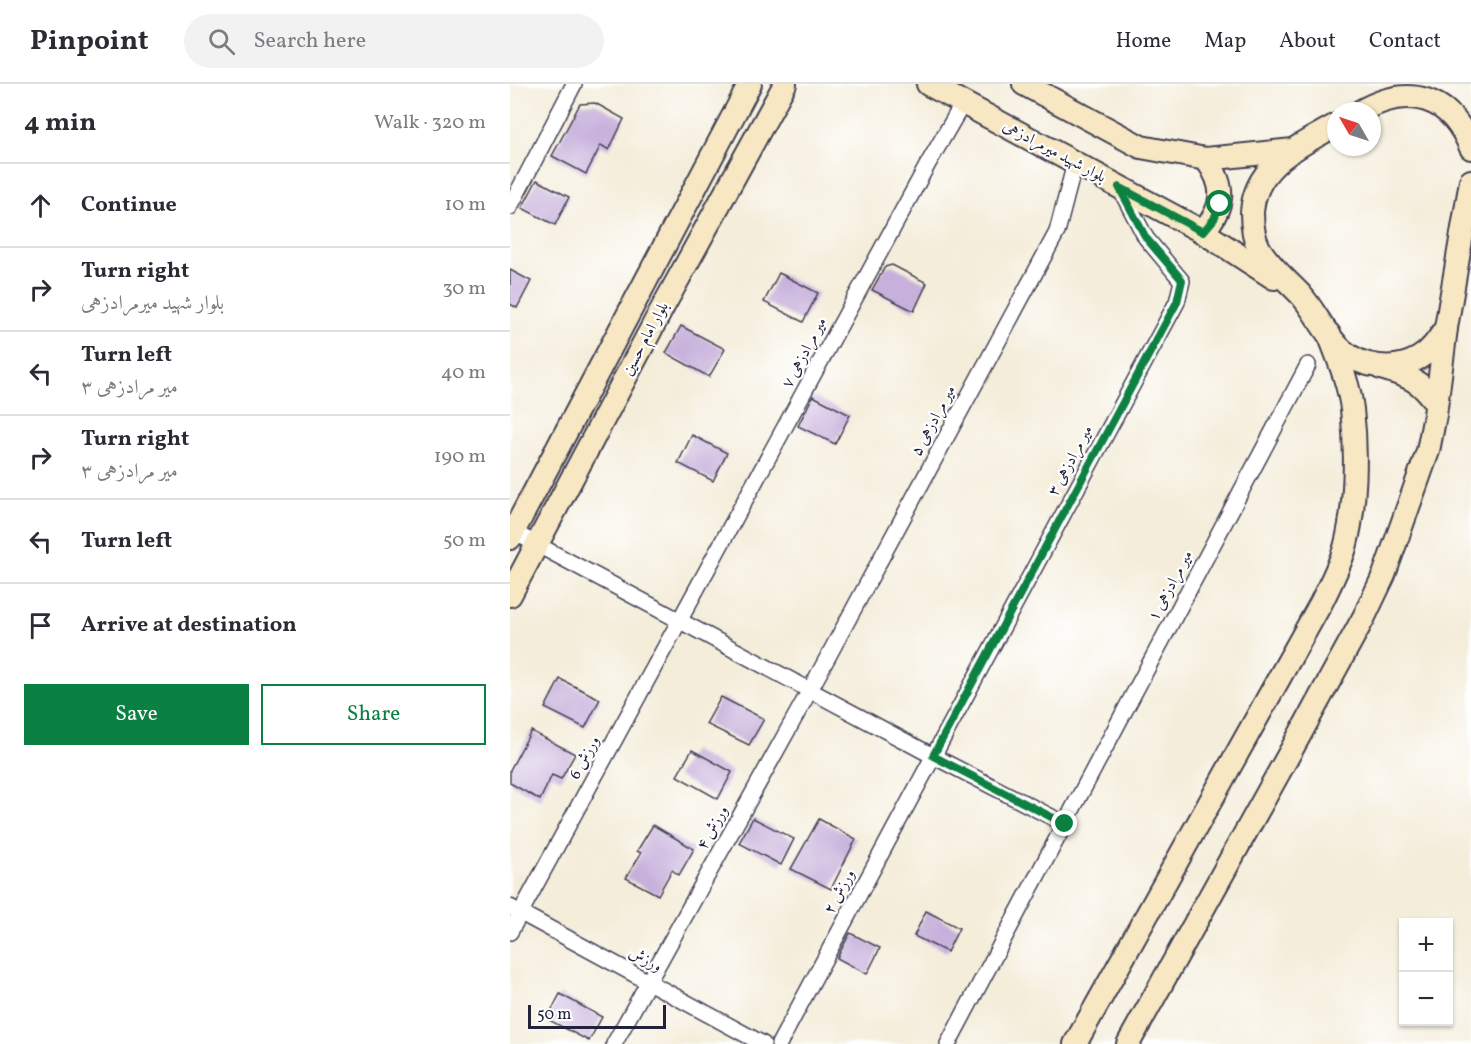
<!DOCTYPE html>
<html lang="en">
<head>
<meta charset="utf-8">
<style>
	:root { --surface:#fff; --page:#f2f2f3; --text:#2b2b33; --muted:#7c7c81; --line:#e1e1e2; --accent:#0b8043 }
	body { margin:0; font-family:Vollkorn,Amiri,serif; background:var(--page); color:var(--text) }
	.controls { position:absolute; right:18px; bottom:18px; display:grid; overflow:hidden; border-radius:0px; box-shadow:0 2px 4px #0004 }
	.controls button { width:54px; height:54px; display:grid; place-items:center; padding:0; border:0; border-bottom:2px solid var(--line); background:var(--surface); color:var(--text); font:30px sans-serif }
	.compass { position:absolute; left:817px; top:18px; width:54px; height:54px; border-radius:50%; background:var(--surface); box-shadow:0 2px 4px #0004; rotate:309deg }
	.scale { position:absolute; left:18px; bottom:15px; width:138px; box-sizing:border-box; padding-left:6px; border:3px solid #22223b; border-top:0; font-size:16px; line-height:21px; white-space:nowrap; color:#22223b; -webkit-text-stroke:4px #fff; paint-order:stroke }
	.stop { position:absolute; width:18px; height:18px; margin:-14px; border:4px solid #0b8043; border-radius:50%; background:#fff }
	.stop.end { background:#0b8043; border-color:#fff; box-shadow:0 2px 6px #0008 }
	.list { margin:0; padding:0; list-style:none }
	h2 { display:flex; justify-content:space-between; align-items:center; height:78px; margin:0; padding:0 24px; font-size:26px }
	h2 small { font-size:20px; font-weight:400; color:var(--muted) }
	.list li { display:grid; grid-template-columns:39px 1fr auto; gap:18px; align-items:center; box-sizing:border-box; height:84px; padding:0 24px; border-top:2px solid var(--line) }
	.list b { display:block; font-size:22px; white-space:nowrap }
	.list p { margin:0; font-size:20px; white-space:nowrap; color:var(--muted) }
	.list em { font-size:20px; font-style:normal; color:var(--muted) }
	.actions { display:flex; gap:12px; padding:18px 24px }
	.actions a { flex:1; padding:14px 0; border:2px solid var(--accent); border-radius:0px; text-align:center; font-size:21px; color:var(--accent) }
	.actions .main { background:var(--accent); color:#fff }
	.icon { flex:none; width:33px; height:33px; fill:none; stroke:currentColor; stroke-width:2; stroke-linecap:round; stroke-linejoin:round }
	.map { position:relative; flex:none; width:961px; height:960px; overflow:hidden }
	header { display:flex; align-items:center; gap:36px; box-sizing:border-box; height:84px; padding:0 30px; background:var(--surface); border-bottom:2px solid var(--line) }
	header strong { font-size:28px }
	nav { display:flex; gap:33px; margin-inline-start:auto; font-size:21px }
	.search { width:420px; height:54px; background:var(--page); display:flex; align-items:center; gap:15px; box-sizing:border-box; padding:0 21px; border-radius:33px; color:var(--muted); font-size:22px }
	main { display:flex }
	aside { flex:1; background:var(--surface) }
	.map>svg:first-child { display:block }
</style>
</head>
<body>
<header>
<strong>Pinpoint</strong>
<div class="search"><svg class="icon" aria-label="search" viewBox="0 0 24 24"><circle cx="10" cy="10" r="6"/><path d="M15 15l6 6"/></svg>Search here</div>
<nav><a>Home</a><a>Map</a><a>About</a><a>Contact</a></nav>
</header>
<main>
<aside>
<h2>4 min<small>Walk · 320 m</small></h2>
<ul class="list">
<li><svg class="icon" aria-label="ahead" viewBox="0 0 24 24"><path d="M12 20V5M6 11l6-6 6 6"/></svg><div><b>Continue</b></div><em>10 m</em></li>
<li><svg class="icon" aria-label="right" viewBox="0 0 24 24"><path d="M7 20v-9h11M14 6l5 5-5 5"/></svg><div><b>Turn right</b><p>بلوار شهید میرمرادزهی</p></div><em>30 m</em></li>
<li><svg class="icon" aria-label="left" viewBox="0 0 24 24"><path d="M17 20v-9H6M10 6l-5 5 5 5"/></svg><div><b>Turn left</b><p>میر مرادزهی ۳</p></div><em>40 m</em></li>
<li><svg class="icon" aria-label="right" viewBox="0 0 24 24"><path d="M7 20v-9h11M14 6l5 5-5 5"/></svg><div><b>Turn right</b><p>میر مرادزهی ۳</p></div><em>190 m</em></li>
<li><svg class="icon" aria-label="left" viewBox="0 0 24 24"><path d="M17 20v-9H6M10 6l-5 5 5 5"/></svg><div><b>Turn left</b></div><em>50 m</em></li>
<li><svg class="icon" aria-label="arrive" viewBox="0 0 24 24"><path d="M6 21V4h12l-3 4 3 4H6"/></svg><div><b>Arrive at destination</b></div></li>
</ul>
<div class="actions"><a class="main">Save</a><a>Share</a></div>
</aside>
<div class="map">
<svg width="961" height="960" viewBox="0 0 961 960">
	<rect width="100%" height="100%" fill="#fff"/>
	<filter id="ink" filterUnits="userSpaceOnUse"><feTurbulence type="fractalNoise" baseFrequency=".0167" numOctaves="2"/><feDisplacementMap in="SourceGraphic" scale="12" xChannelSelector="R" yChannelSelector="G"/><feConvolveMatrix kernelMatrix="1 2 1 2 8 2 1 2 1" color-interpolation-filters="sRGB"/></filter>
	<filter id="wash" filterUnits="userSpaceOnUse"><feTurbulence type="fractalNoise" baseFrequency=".008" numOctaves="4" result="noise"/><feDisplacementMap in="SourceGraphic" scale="24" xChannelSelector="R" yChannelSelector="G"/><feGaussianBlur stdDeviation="1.35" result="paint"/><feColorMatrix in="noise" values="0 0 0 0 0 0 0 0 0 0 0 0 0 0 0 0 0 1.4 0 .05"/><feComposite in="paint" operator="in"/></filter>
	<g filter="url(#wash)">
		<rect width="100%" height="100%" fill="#f4edda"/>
		<g id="blocks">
			<g fill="#c7b0db">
				<polygon points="85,19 114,35 99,66 91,61 76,90 42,72 70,20"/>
				<polygon points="27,96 59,113 45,141 12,124"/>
				<polygon points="382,181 417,199 404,227 362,206 375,183"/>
				<polygon points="0,186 21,197 7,224 0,220"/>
				<polygon points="269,189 308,209 293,238 254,218"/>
				<polygon points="171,242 215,265 199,293 156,269"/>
				<polygon points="303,312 340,331 325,360 288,342"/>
				<polygon points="182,351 217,369 203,397 168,379"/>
				<polygon points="50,595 90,615 75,644 35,624"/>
				<polygon points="211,613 254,635 239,661 196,640"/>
				<polygon points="21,647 65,670 51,695 42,691 30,716 0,699 0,686"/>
				<polygon points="182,666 222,688 208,715 167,692"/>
				<polygon points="243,734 284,755 271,781 229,759"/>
				<polygon points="309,735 346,755 321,805 281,785"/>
				<polygon points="143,741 184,765 169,791 162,786 148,811 116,794 131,769 127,767"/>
				<polygon points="416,827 449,844 437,868 404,852"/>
				<polygon points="340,849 370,864 357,890 327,874"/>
				<polygon points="50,910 92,933 79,957 37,935"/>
			</g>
		</g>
	</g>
	<g filter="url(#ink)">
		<use href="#blocks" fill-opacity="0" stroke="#424053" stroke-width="1.5"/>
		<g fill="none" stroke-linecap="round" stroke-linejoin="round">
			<g stroke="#424053" stroke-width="18">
				<g id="street">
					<polyline points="0,123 64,0"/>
					<polyline points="0,446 423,672 555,740"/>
					<polyline points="0,823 253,960"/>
					<polyline points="0,848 419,78 453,19"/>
					<polyline points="104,960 300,606 547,148 565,79"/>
					<polyline points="269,960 667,218 672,197 636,154 609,103"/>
					<polyline points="438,960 798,281"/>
				</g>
			</g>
			<g stroke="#424053" stroke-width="26">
				<g id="secondary">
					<polyline points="418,0 693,148 764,194"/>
					<polyline points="514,0 631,63 696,75 783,66"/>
					<path d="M851 27C899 0 940 12 961 64"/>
					<path d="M826 41C790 62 745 80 742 128 742 140 743 153 749 164 760 183 776 195 791 211 806 228 815 251 832 266 852 284 885 288 909 274 921 267 928 256 936 244L961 97"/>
					<path d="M693 148C715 122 716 102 696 75"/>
					<path d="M871 284C898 292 911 296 926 320"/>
					<polyline points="0,454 240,0"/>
					<polyline points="0,511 154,221 275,0"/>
					<path d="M565 960 811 519C820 501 829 483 835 464 846 423 847 367 842 325 839 300 828 274 819 250"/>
					<polyline points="618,960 783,663 854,533 874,491 918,367 925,331 936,244"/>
				</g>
			</g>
			<use href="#street" stroke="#fff" stroke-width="15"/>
			<use href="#secondary" stroke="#f7e8c3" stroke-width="22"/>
		</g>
	</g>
	<g fill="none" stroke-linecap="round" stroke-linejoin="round" filter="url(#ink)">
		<polyline stroke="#0b8043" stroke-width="8" points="555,740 423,672 667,218 672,196 636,154 609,103 693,148 704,135 710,120"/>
	</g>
	<g text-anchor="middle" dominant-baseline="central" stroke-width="4.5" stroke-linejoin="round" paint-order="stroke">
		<g font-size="16" fill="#22223b" stroke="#fff">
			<text transform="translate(544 68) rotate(28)">بلوار شهید میرمرادزهی</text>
			<text transform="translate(136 255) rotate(-62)">بلوار امام حسین</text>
			<text transform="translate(295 269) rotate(-62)">میر مرادزهی ۷</text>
			<text transform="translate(424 337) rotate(-62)">میر مرادزهی ۵</text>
			<text transform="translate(561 377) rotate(-62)">میر مرادزهی ۳</text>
			<text transform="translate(661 502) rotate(-62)">میر مرادزهی ۱</text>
			<text transform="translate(75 674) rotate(-62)">ورزش 6</text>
			<text transform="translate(203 744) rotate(-61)">ورزش ۴</text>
			<text transform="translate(330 808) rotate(-62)">ورزش ۲</text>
			<text transform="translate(135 876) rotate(28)">ورزش</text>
		</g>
	</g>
</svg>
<div class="controls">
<button>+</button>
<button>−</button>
</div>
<svg class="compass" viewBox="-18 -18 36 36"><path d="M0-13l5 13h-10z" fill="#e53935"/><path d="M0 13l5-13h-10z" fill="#7c7c81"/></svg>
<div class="scale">50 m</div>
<div class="stop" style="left:710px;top:120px"></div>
<div class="stop end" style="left:555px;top:740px"></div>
</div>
</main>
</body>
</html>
